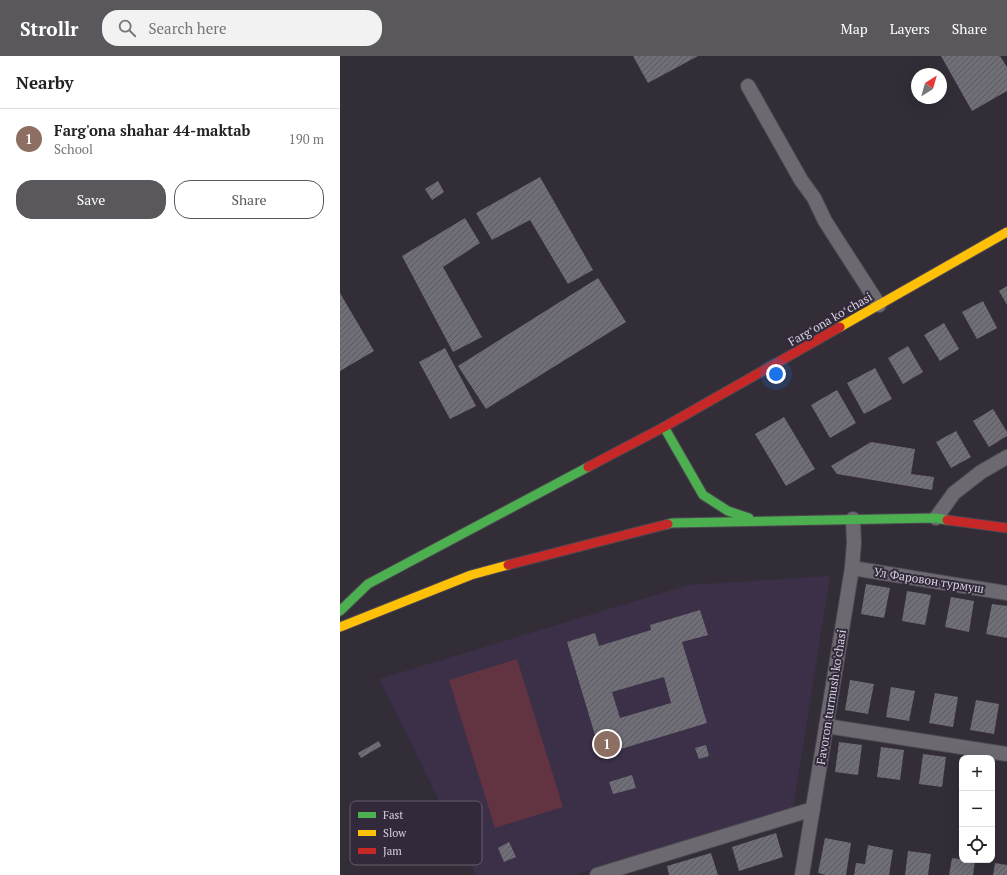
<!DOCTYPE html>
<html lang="en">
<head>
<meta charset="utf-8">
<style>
	:root { --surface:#fff; --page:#f2f2f2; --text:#222; --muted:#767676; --line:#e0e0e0; --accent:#5a585c }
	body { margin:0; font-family:"PT Serif",serif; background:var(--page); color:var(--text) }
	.controls { position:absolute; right:12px; bottom:12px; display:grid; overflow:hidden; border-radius:8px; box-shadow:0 4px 16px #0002 }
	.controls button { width:36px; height:36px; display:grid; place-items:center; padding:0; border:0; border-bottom:1px solid var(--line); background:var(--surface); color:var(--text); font:20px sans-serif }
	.compass { position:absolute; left:571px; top:12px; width:36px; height:36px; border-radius:50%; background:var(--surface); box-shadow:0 4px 16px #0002; rotate:37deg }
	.you { position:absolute; left:436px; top:318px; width:14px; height:14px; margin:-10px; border:3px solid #fff; border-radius:50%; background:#1a73e8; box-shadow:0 0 0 6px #1a73e833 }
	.badge { display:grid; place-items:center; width:26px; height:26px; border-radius:50%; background:var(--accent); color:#fff; font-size:13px; font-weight:700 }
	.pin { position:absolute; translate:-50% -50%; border:2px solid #fff; box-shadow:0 1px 4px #0006 }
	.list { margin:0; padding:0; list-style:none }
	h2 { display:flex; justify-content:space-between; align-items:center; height:52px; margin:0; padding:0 16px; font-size:17px }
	h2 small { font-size:13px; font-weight:400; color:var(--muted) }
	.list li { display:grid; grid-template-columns:26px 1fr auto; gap:12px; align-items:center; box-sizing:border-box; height:60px; padding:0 16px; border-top:1px solid var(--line) }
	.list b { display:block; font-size:15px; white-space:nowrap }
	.list p { margin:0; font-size:13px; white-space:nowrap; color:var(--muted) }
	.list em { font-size:13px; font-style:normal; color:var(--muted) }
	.actions { display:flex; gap:8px; padding:12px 16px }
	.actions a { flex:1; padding:9px 0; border:1px solid var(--accent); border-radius:16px; text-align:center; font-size:14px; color:var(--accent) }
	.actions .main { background:var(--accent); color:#fff }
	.icon { flex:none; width:22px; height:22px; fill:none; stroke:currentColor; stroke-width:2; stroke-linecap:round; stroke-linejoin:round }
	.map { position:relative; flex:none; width:667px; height:819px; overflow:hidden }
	header { display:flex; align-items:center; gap:24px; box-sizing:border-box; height:56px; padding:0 20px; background:var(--accent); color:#fff }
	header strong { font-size:19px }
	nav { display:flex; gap:22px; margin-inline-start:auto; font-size:14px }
	.search { width:280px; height:36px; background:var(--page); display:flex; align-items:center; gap:10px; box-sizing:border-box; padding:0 14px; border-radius:16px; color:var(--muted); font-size:15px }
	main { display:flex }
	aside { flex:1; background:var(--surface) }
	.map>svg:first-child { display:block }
</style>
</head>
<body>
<header>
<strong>Strollr</strong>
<div class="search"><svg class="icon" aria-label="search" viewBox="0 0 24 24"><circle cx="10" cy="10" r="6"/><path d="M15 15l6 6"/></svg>Search here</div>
<nav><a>Map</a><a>Layers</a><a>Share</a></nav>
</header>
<main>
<aside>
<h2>Nearby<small></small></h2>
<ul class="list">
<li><span class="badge" style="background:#8d6e63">1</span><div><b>Farg'ona shahar 44-maktab</b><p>School</p></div><em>190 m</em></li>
</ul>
<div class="actions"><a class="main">Save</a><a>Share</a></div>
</aside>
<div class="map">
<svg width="667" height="819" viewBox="0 0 667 819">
	<defs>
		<pattern id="building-hatch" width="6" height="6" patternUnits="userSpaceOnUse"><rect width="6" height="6" fill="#706e77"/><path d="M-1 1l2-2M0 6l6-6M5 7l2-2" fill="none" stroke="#5b5960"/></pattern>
	</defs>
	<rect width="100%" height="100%" fill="#322d37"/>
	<polygon fill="#3b3047" points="490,520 453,753 234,819 136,819 39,623 348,529"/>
	<polygon fill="#623341" points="177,603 223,751 155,772 109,624"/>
	<g fill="url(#building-hatch)" fill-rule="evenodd">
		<polygon points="293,0 358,0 308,27"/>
		<polygon points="601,0 660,0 667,11 667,35 632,55"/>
		<polygon points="200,121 253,214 228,228 190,164 152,184 136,157"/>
		<polygon points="98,125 104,136 92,144 85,133"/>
		<polygon points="125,162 140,187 103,211 142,281 113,296 62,200"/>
		<polygon points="258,222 286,266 146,353 118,310"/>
		<polygon points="667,230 667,249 659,235"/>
		<polygon points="0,237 34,295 0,315"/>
		<polygon points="643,245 657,272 637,283 622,256"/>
		<polygon points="604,267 619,293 600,305 584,279"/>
		<polygon points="568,290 583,316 563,328 548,302"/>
		<polygon points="105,292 136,350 110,363 79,306"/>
		<polygon points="535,312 552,343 524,358 507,327"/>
		<polygon points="497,334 516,367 490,382 471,349"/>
		<polygon points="653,353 667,376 667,380 649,391 633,365"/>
		<polygon points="444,361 475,413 446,430 415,378"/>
		<polygon points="616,375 631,401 611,412 596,386"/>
		<polygon points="531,386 575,393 571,418 594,421 592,434 497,418 491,410"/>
		<polygon points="526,528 550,532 544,562 521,558"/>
		<polygon points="567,535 591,539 585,569 562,565"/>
		<polygon points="611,541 634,545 629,576 605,571"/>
		<polygon points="652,548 667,550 667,582 646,578"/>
		<path d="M360 554 368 579 342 586 367 667 261 699 227 586 255 577 259 590 311 574 310 569ZM324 621 331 647 280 662 272 636Z"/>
		<polygon points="510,624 534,628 528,658 505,654"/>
		<polygon points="551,631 575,635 569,665 546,661"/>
		<polygon points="595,637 618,641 613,671 589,667"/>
		<polygon points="636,644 659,648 654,678 630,674"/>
		<polygon points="39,685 41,690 21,702 18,697"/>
		<polygon points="499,686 522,689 518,719 495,716"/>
		<polygon points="366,689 369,700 359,703 355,692"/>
		<polygon points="541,691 564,694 560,724 537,721"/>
		<polygon points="583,698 606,701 602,731 579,728"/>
		<polygon points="292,719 296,732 273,738 269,726"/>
		<polygon points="436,777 443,801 399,815 392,791"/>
		<polygon points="485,782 511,787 506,819 486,819 478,817"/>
		<polygon points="169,786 176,801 164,806 158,792"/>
		<polygon points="528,789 553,794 549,819 514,819 516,807 525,808"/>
		<polygon points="568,795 591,798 588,819 565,819"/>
		<polygon points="371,797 378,819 329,819 327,810"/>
		<polygon points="612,802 635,805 633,819 609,819"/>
		<polygon points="655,807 667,809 667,819 653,819"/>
	</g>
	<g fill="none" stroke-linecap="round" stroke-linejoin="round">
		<g stroke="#4c4850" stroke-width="16">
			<g id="street">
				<polyline points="408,30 461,124 474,142 485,165 539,249"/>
				<polyline points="596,462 614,437 641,416 667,401"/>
				<polyline points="512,512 667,537"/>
				<polyline points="486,670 667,698"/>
				<polyline points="257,819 473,753"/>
				<polyline points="462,819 512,512 514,487 513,463"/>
			</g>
		</g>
		<g stroke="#4c4850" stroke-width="11">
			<g id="fast">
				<polyline points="324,371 363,439 388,455 409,462"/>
				<polyline points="328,468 332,467 596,462 607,464"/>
				<polyline points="0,555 28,528 248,411"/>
			</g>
		</g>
		<g stroke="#4c4850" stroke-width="11">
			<g id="slow">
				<polyline points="500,271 667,176"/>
				<polyline points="0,571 131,519 168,509"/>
			</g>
		</g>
		<g stroke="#4c4850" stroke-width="11">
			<g id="jam">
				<polyline points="248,411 324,371 500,271"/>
				<polyline points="607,464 667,472"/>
				<polyline points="168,509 328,468"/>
			</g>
		</g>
		<use href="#street" stroke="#6d6971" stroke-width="14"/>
		<use href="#fast" stroke="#4caf50" stroke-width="9"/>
		<use href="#slow" stroke="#ffc107" stroke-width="9"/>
		<use href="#jam" stroke="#c62828" stroke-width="9"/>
	</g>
	<g text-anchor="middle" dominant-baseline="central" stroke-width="4" stroke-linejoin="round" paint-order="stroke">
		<g font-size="12" fill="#d8d3df" stroke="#32293b">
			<text transform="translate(490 263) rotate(-30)">Fargʻona koʻchasi</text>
			<text transform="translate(589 524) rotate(9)">Ул Фаровон турмуш</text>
			<text transform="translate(491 641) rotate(-81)">Favoron turmush ko'chasi</text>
		</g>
	</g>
	<rect x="10" y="745" width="132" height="64" rx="6" fill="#32293b" stroke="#645c6c" stroke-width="1"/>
	<rect x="18" y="756" width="18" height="6" fill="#4caf50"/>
	<rect x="18" y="774" width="18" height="6" fill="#ffc107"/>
	<rect x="18" y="792" width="18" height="6" fill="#c62828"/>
	<g font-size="11" fill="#d8d3df">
		<text x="43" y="763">Fast</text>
		<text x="43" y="781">Slow</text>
		<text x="43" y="799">Jam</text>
	</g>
</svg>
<div class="controls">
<button>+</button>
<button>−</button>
<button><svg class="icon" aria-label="locate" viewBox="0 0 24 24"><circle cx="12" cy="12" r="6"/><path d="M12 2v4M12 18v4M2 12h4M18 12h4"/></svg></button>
</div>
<svg class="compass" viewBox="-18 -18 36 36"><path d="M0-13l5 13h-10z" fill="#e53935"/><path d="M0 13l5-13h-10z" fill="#767676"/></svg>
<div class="you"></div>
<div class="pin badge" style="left:267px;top:688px;background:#8d6e63">1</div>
</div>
</main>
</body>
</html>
